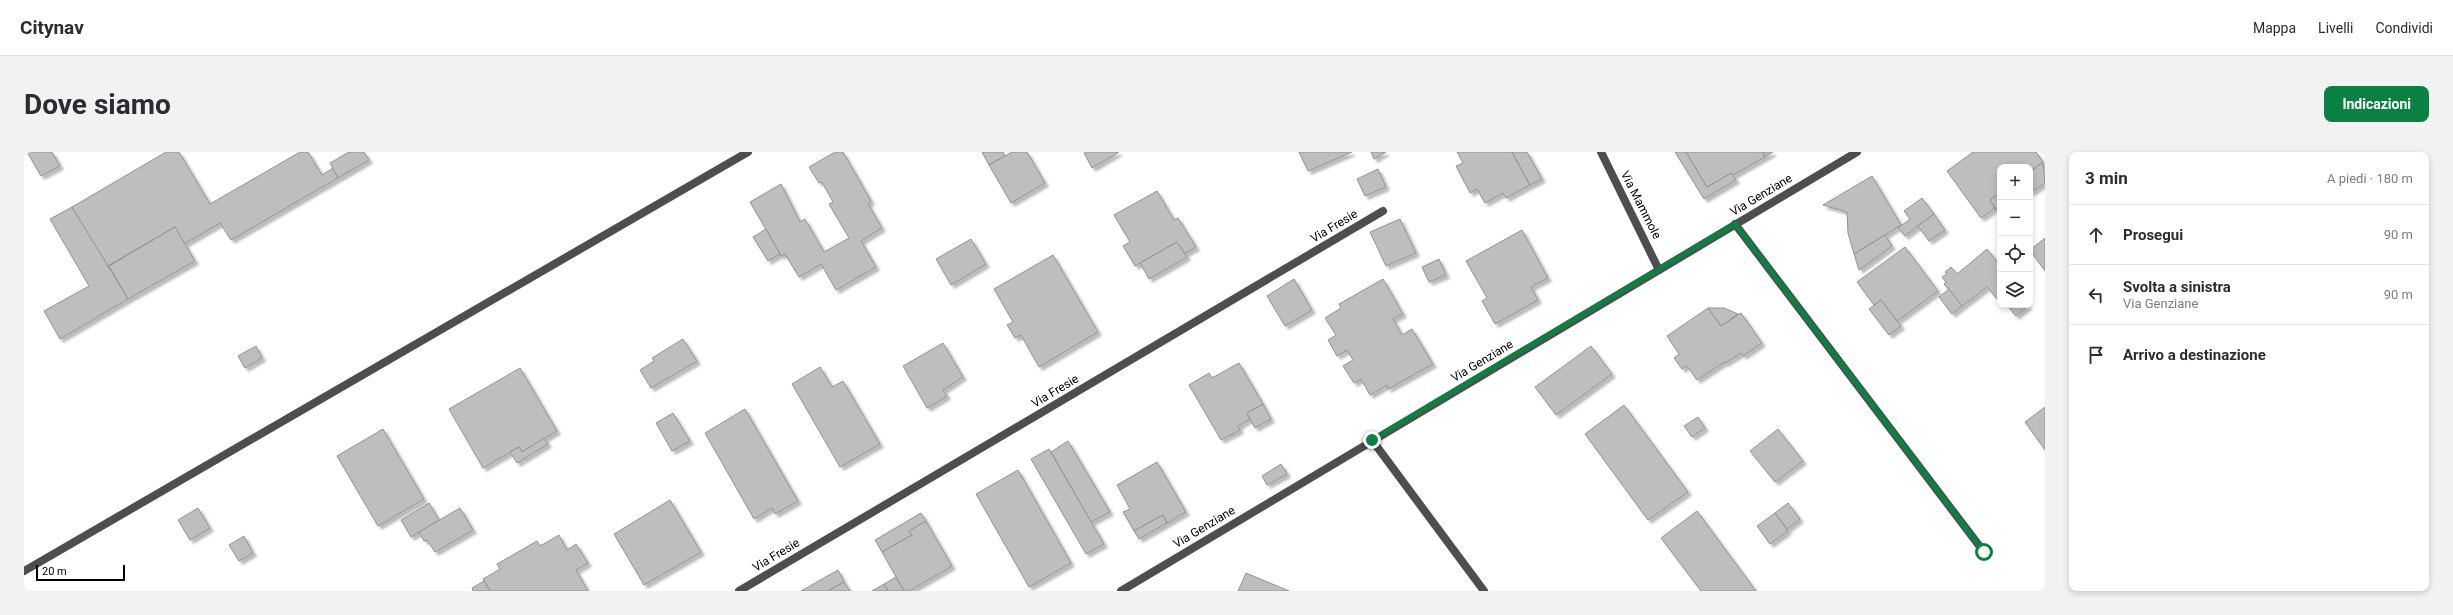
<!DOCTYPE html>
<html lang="it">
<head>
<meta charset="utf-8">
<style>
	:root { --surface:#fff; --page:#f2f2f3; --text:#2b2b33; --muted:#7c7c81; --line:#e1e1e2; --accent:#0b8043 }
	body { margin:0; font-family:Roboto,sans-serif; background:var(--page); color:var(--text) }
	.controls { position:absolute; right:12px; top:12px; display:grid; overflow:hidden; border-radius:8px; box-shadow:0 2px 6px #0003 }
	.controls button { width:36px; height:36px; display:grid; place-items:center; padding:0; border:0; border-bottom:1px solid var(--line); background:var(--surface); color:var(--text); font:20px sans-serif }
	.scale { position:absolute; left:12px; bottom:10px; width:89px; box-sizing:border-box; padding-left:4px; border:2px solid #000; border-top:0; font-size:11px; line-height:14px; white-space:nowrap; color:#000; -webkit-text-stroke:3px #fff; paint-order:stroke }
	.stop { position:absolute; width:12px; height:12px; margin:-9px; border:3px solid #0b8043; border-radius:50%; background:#fff }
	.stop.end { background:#0b8043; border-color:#fff; box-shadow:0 1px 4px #0008 }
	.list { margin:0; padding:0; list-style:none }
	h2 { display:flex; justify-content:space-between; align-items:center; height:52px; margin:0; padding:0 16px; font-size:17px }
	h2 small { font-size:13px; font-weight:400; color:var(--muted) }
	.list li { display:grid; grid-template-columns:26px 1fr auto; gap:12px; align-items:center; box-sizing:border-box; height:60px; padding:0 16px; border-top:1px solid var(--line) }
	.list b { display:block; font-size:15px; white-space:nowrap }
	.list p { margin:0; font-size:13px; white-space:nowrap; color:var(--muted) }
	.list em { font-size:13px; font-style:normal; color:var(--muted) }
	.icon { flex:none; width:22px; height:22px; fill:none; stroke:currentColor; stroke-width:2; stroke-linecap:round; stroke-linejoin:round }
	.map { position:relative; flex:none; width:2021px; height:439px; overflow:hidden; border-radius:8px }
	header { display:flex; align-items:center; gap:24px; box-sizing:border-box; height:56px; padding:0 20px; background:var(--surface); border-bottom:1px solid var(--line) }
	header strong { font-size:19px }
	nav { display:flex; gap:22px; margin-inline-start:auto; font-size:14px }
	.intro { display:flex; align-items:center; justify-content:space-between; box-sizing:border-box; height:96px; padding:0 24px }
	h1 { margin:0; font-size:28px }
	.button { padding:10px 18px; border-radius:8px; background:var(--accent); color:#fff; font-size:14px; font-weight:700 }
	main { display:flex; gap:24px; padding:0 24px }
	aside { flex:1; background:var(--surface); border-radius:8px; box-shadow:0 2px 6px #0003 }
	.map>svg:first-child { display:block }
</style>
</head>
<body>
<header>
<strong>Citynav</strong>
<nav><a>Mappa</a><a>Livelli</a><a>Condividi</a></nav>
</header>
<div class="intro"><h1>Dove siamo</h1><a class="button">Indicazioni</a></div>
<main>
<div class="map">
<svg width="2021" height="439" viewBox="0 0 2021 439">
	<defs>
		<filter id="shadow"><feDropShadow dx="3.5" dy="3.5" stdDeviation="1" flood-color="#0004"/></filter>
	</defs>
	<rect width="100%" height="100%" fill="#fff"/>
	<g fill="#bebebe" stroke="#929292" filter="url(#shadow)">
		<polygon points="3,0 28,0 36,14 17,24"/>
		<polygon points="142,0 155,0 186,52 276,0 284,0 298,23 309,16 314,26 207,88 196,71 160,92 151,75 82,115 48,55"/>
		<polygon points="325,0 340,0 345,8 314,26 306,11"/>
		<polygon points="811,0 819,0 847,49 844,52 858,76 837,89 852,115 812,138 797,112 775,125 761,102 757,104 756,102 726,50 757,32 776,70 781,67 800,100 825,86 805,52 809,50 798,30 795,31 785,15"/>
		<polygon points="958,0 979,0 981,4 965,13"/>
		<polygon points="988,0 1003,0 1021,31 987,51 965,13"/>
		<polygon points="1062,0 1095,0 1068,16 1060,1"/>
		<polygon points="1275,0 1328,0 1284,19"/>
		<polygon points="1347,0 1362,0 1350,7"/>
		<polygon points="1433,0 1488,0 1506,33 1482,46 1479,41 1461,51 1453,37 1446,41 1432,14 1439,11"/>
		<polygon points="1488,0 1503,0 1518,27 1506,33"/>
		<polygon points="1651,0 1662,0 1683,35 1707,21 1712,28 1680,47"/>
		<polygon points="1662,0 1739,0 1741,5 1709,23 1707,21 1683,35"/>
		<polygon points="1739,0 1749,0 1741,5"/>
		<polygon points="1949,0 2012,0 2019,10 2006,20 2006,15 1976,15 1976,41 1966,48 1971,56 1957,66 1923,19"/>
		<polygon points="2019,10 2021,31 2006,41 2006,20"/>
		<polygon points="1354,17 1362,35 1341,44 1333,27"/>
		<polygon points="1848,24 1877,73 1830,102 1824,81 1823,60 1799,53"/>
		<polygon points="1133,39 1150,68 1154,66 1172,95 1160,102 1153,90 1111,114 1099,94 1106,90 1090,63"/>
		<polygon points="1976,41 1976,63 1966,48"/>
		<polygon points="1898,46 1910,62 1881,84 1874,76 1886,67 1880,59"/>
		<polygon points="48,55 104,147 36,187 20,159 65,134 26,67"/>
		<polygon points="1910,62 1921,78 1905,89 1894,74"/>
		<polygon points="1376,67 1392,101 1362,114 1346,80"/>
		<polygon points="151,75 171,109 104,147 85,114"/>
		<polygon points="742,77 756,102 744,109 729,85"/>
		<polygon points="1498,78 1524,126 1507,135 1514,148 1471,172 1458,149 1463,146 1442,109"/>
		<polygon points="1861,83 1868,94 1835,118 1830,102"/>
		<polygon points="2021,86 2021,119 2006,98"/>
		<polygon points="947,87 962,112 927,133 912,107"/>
		<polygon points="1153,90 1163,105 1125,127 1116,111"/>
		<polygon points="1881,95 1914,139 1873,169 1857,148 1850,153 1833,130"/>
		<polygon points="1963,97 1976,113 1976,146 1974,148 1963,135 1938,154 1920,132 1922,130 1918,125 1923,122 1921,120 1927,115 1933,122"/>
		<polygon points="1029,103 1074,180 1015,215 997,183 991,186 983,173 989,170 970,137"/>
		<polygon points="1415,107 1422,123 1405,130 1398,115"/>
		<polygon points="1270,127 1288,158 1261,174 1243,144"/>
		<polygon points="1359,127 1379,162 1369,167 1378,183 1388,177 1409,212 1364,237 1363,233 1346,243 1337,227 1330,231 1319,214 1329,208 1323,198 1313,204 1304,188 1312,183 1301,166 1317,156 1315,152"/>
		<polygon points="1925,137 1938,154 1928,162 1915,145"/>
		<polygon points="1857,148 1877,174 1865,183 1845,157"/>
		<polygon points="1988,153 2005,153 1992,164 1985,156"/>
		<polygon points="1684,156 1697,174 1717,161 1738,191 1719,204 1717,201 1701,211 1700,210 1673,228 1663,214 1658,217 1650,206 1655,202 1643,184"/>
		<polygon points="1684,156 1700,156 1714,162 1697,174"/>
		<polygon points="659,187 673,209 627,236 616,218 630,209 628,206"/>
		<polygon points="919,191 939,225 919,238 923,244 903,256 879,214"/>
		<polygon points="232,194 238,206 221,216 214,204"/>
		<polygon points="1567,194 1588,222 1532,263 1511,235"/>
		<polygon points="1215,211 1239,252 1223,261 1226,267 1214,274 1216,278 1197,288 1165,233 1185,221 1188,226"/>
		<polygon points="796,215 808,235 819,229 856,292 816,315 768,232"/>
		<polygon points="496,216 533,279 498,300 495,295 459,316 425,257"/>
		<polygon points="1239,252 1247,267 1231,276 1223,261"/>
		<polygon points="1600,253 1664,340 1624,368 1561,282"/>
		<polygon points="2021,255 2021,298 2001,270"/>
		<polygon points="721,257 774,349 751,362 748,356 730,367 681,281"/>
		<polygon points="649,261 666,289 648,299 632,271"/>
		<polygon points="1674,265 1681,276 1668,285 1660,274"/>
		<polygon points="359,277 400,347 354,374 313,304"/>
		<polygon points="1754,277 1779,309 1751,330 1726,299"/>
		<polygon points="520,286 524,292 493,311 486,300 495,295 498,300"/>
		<polygon points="1044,289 1086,360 1067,370 1027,300"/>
		<polygon points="1025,297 1080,392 1062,402 1007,307"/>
		<polygon points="1133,310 1162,360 1143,371 1139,363 1110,379 1099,360 1106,357 1093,333"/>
		<polygon points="1257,312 1263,322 1243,333 1238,324"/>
		<polygon points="994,318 1047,411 1005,435 952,342"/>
		<polygon points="646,348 677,400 620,433 590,382"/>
		<polygon points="405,351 415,368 387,385 377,368"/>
		<polygon points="1764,351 1776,367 1763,377 1751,361"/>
		<polygon points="174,356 186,376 166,388 154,368"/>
		<polygon points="436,356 449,378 411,400 403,388 400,389 395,380"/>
		<polygon points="1673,359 1732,439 1677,439 1637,386"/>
		<polygon points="897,361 902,369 885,379 888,383 858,400 851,388"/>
		<polygon points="1751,361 1764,379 1746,392 1733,374"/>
		<polygon points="1139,363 1143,371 1115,387 1110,379"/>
		<polygon points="902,369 928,414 885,439 880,439 858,400 888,383 885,379"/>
		<polygon points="535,383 543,398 552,392 564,411 552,418 564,439 466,439 459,427 476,417 473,412 513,389 516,394"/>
		<polygon points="220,384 229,401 215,409 205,393"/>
		<polygon points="814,418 820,430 804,439 777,439"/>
		<polygon points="1222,421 1265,439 1214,439"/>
		<polygon points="872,425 880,439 864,439 860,432"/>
		<polygon points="460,429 466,439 449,439 448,436"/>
		<polygon points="820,430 826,439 804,439"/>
		<polygon points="860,432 864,439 848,439"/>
	</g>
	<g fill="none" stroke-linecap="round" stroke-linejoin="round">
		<g stroke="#4e4e4e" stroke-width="8">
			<polyline points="1577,0 1635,118"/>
			<polyline points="1711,72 1960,400"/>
			<polyline points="1348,288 1460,439"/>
			<polyline points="0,419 724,0"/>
			<polyline points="715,439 1359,59"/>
			<polyline points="1097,439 1833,0"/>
		</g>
	</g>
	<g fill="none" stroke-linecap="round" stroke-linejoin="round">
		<polyline stroke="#0b8043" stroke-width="5" points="1348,288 1711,72 1960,400"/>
	</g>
	<g text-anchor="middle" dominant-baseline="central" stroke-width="4" stroke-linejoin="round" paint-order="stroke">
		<g font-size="12" fill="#000" stroke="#fff">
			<text transform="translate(1737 43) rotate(-31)">Via Genziane</text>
			<text transform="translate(1617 53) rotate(63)">Via Mammole</text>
			<text transform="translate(1310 74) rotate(-31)">Via Fresie</text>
			<text transform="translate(1458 209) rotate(-31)">Via Genziane</text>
			<text transform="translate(1031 239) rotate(-31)">Via Fresie</text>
			<text transform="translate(1180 375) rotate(-31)">Via Genziane</text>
			<text transform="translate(752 403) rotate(-31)">Via Fresie</text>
		</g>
	</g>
</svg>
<div class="controls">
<button>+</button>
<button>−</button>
<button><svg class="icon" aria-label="locate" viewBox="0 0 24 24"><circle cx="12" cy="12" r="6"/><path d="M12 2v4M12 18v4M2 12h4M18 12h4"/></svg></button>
<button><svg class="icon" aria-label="layers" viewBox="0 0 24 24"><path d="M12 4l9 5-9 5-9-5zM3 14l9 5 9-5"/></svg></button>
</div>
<div class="scale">20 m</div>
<div class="stop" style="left:1960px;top:400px"></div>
<div class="stop end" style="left:1348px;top:288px"></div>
</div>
<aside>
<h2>3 min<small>A piedi · 180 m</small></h2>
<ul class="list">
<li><svg class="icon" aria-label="ahead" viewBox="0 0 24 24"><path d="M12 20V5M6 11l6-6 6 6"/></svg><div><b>Prosegui</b></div><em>90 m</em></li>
<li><svg class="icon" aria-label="left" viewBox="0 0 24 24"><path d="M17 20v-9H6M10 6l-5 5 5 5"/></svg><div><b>Svolta a sinistra</b><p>Via Genziane</p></div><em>90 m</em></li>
<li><svg class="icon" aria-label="arrive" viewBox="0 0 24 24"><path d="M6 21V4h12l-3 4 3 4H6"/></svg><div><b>Arrivo a destinazione</b></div></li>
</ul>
</aside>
</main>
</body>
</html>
